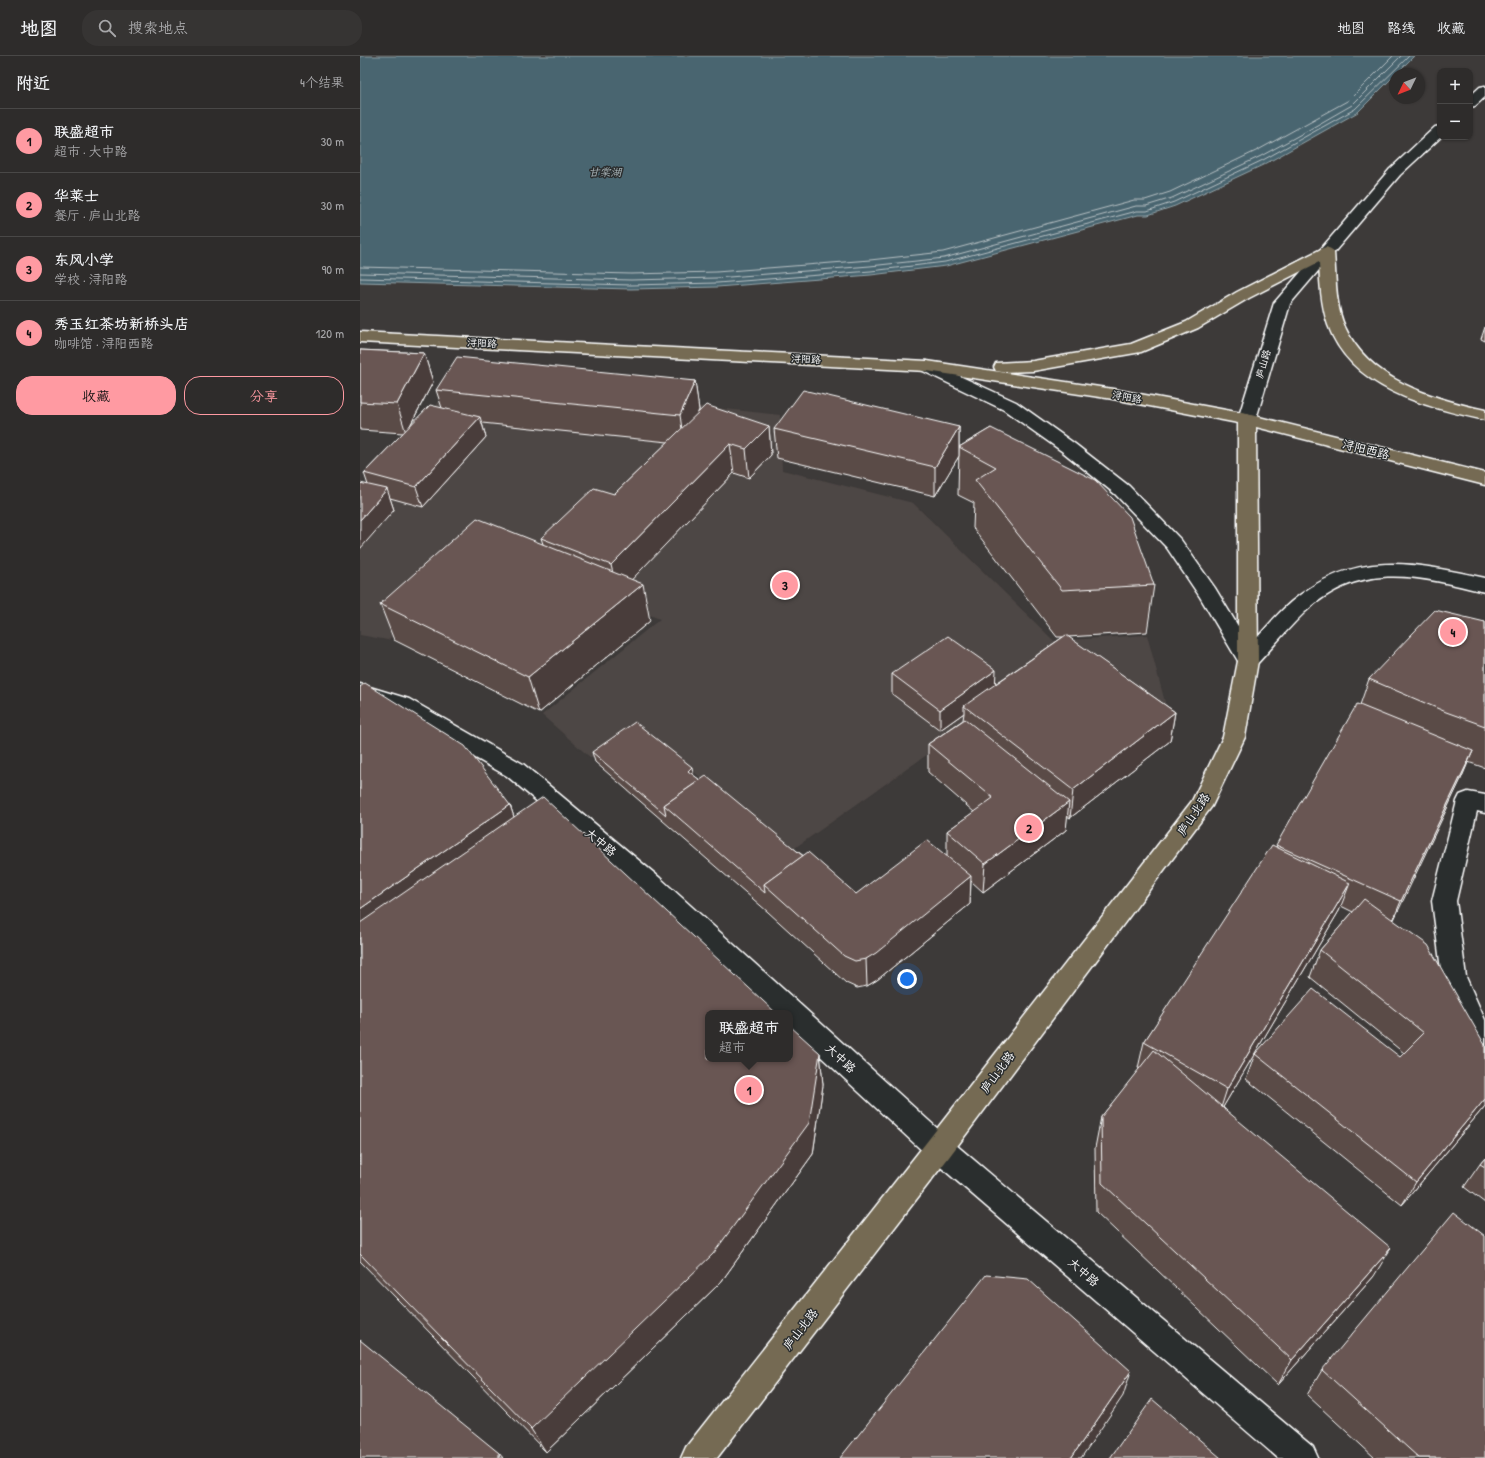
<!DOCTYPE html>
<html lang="zh">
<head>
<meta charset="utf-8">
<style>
	:root { --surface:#2e2c2b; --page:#363433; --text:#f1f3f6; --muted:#a7a7a9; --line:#494847; --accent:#ff9aa2 }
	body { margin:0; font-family:"Patrick Hand","LXGW WenKai TC",sans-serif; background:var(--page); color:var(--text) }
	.controls { position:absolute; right:12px; top:12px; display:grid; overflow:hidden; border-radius:8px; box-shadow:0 1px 3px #0004 }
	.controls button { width:36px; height:36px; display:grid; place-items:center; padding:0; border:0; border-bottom:1px solid var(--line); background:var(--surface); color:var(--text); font:20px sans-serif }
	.compass { position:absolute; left:1029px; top:12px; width:36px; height:36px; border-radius:50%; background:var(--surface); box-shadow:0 1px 3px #0004; rotate:227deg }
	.you { position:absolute; left:547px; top:923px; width:14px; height:14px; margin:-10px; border:3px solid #fff; border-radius:50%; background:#1a73e8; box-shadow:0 0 0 6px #1a73e833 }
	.badge { display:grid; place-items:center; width:26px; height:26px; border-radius:50%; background:var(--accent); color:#111; font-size:13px; font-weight:700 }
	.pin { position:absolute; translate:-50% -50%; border:2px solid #fff; box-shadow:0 1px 4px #0006 }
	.popup { position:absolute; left:345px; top:954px; width:88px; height:52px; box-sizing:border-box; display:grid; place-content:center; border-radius:8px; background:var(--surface); filter:drop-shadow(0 1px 3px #0005); font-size:13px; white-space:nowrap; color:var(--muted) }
	.popup b { font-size:15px; color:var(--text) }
	.popup::after { content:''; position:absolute; left:50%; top:100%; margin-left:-8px; border:8px solid transparent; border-top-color:var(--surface) }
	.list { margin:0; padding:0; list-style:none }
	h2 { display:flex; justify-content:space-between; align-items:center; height:52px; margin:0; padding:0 16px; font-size:17px }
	h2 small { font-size:13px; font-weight:400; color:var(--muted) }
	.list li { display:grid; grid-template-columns:26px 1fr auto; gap:12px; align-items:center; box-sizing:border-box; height:64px; padding:0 16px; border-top:1px solid var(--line) }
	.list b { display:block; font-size:15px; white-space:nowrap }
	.list p { margin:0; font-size:13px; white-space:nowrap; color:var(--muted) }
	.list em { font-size:13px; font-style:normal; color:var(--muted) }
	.actions { display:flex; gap:8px; padding:12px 16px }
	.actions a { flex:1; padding:9px 0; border:1px solid var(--accent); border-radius:16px; text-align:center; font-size:14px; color:var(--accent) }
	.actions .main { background:var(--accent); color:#111 }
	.icon { flex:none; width:22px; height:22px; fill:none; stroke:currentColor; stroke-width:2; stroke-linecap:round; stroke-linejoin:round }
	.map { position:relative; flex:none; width:1125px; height:1402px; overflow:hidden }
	header { display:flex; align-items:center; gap:24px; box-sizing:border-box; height:56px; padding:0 20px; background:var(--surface); border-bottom:1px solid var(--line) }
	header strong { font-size:19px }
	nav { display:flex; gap:22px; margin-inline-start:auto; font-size:14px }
	.search { width:280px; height:36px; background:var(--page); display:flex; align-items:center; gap:10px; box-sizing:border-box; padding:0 14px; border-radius:16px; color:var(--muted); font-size:15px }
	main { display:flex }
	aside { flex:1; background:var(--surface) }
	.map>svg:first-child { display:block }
</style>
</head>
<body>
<header>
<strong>地图</strong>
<div class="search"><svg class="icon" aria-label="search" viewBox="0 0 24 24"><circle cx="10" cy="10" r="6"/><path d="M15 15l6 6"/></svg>搜索地点</div>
<nav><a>地图</a><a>路线</a><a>收藏</a></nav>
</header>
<main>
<aside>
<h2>附近<small>4个结果</small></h2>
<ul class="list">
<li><span class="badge">1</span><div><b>联盛超市</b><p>超市 · 大中路</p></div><em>30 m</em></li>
<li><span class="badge">2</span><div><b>华莱士</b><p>餐厅 · 庐山北路</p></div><em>30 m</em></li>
<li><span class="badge">3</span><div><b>东风小学</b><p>学校 · 浔阳路</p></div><em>90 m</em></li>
<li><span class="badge">4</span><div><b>秀玉红茶坊新桥头店</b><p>咖啡馆 · 浔阳西路</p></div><em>120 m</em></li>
</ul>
<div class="actions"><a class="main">收藏</a><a>分享</a></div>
</aside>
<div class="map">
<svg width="1125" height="1402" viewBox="0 0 1125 1402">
	<rect width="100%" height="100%" fill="#3d3a39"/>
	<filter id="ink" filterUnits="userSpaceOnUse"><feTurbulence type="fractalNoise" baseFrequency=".025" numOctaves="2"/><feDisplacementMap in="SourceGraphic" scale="8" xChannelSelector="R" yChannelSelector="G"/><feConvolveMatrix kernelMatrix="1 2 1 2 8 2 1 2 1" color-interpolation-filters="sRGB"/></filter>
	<g filter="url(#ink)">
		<polygon fill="#4e4745" points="94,324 420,359 422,414 553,447 694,585 787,579 813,676 704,602 429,796 279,670 231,702 182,659 300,563 127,494 28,584 0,579 0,435 61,371"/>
		<polygon fill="#4a656f" stroke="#92a3a9" points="0,0 1054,0 998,56 905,108 815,150 788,159 778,159 586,210 511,219 357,231 271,233 0,226"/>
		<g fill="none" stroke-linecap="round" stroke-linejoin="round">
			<g stroke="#b7c1c5" stroke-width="1">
				<polyline points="0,211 271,218 356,216 510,204 583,196 774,144 785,144 810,136 898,94 989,44 1033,0"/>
				<polyline points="0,217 271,224 356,222 510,210 584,202 776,150 786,150 812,142 901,100 945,76 992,49 1041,0"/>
				<polyline points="0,222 271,229 357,227 511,215 585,206 777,155 787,155 814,146 903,104 995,53 1049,0"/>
			</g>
			<g stroke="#fff" stroke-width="3">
				<g id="minor">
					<polygon points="1125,30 1125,41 1115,50 1110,51 1110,40 1120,31"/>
					<polygon points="1080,70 1081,81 1040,119 930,248 896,363 893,367 887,368 881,367 878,363 914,247 1030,113 1075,71"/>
					<path d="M567 305 656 346 715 388 769 430 821 484 855 532 890 590C903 575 916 559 931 546 994 493 1052 506 1125 522V536C1057 520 1002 504 945 556 927 573 912 592 895 610L888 612 881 610 840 541 807 492 755 438 703 396 644 354 561 314 559 310 561 306Z"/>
					<polygon points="0,628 49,643 163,708 300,822 589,1083 953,1391 958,1402 918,1402 569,1101 430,972 430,957 414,957 284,836 147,720 33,655 0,644"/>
					<polygon points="1108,736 1125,739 1125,757 1117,755 1096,845 1106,921 1125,964 1125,1005 1116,1002 1082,921 1072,845 1097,745 1100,739"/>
				</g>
			</g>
			<g stroke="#fff" stroke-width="3">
				<g id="major">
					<path d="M966 191 971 193 974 196C976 221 975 249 985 271 1010 325 1072 342 1125 354V364C1066 351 991 333 968 269 961 249 960 227 959 206L889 242 838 272 781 296 673 315 642 316 636 315 634 311 636 307 673 305 771 288 826 266 877 236 961 193Z"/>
					<polygon points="0,276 567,305 753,333 887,358 1125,417 1125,429 896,371 898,605 885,681 852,750 589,1101 357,1402 321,1402 326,1391 569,1083 832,745 863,681 878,605 878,367 753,343 567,315 0,286"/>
				</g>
			</g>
			<use href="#minor" fill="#2a2d2e" fill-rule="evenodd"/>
			<use href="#major" fill="#746b52" fill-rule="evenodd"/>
		</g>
		<g fill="#5a4b47" stroke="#fff">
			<polygon points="1125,271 1125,285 1121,283"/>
			<polygon points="0,294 64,297 73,326 50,370 82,352 76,334 335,325 339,354 338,357 409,370 411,399 389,422 374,417 271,524 290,565 179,657 34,584 20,548 183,488 181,482 254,438 308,386 122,367 126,381 63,451 30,442 34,454 8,429 4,417 43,377 0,374"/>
			<polygon points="599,371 599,400 575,440 417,402 414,373"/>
			<polygon points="631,372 794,529 787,576 708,581 815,656 810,685 710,762 707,760 706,774 623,836 611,825 610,848 517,924 507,930 497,932 486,927 408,856 235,706 232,696 333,719 496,838 587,800 587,775 614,756 568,716 568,688 603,664 604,657 580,674 532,638 532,618 635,628 703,581 697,581 613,472 614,447 598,439 599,391"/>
			<polygon points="1125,566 1125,712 1108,706 1101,723 1033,864 1125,1050 1042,1149 886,1023 895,998 1040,1001 1044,997 950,921 960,894 993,856 981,850 979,855 863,1051 1014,1220 918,1329 736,1156 735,1092 741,1061 780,1013 778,1012 784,986 916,791 1000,649 1009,623"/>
			<polygon points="0,631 150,749 154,761 460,997 463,1029 453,1098 361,1226 186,1396 0,1205"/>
			<polygon points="1125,1102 1125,1147 1104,1131 1120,1108"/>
			<polygon points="962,1314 1125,1402 1015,1402 947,1339"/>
		</g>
		<g fill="#4a3d3a" stroke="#fff">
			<polygon points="64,297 73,326 46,377 37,348"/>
			<polygon points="335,325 339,354 324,388 320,359"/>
			<polygon points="120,361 126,381 63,451 56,431"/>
			<polygon points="409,370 411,399 389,422 386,393"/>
			<polygon points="599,371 599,400 575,440 575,411"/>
			<polygon points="370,388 374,417 258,538 251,509"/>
			<polygon points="27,433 34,454 0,493 0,464"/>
			<polygon points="283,528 290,565 179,657 168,621"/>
			<polygon points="636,614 635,634 604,650 604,657 580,674 580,654"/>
			<polygon points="815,656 810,685 710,762 713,734"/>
			<polygon points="1113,695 1101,723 1030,872 1041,845"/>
			<polygon points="332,711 334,722 328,715"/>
			<polygon points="709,746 706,774 623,836 625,808"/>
			<polygon points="150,749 162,785 0,899 0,853"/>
			<polygon points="611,820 610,848 517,924 507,930 506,903"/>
			<polygon points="990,827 979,855 859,1058 867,1033"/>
			<polygon points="460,997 463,1029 453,1098 361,1226 186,1396 171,1373"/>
			<polygon points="1125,1043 1125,1050 1042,1149 1056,1126"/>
			<polygon points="1031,1192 1014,1220 918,1329 932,1304"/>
			<polygon points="771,1315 763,1340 721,1402 711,1402"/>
			<polygon points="139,1397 143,1402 139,1402"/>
		</g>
		<g fill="#695753" stroke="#fff">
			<polygon points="0,294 64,297 37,348 0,346"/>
			<polygon points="97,301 335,325 320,359 76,334"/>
			<polygon points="443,334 599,371 575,411 414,373"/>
			<polygon points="70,349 120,361 56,431 4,417"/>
			<polygon points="346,349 409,370 386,393 370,388 251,509 181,482 234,432 254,438"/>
			<polygon points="631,372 735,424 770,461 794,529 702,534 615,424 636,411 599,391"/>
			<polygon points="0,427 27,433 0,464"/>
			<polygon points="117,462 283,528 168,621 20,548"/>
			<polygon points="1075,554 1125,566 1125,670 1086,656 1009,623"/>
			<polygon points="706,579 815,656 713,734 604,650"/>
			<polygon points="588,580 636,614 580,654 532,618"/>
			<polygon points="5,627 105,690 150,749 0,853 0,631"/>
			<polygon points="997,648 1113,695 1041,845 916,789"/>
			<polygon points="605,663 709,746 625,808 587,775 633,742 568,688"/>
			<polygon points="275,666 332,711 328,715 340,724 304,749 306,759 232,696"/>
			<polygon points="346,720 443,800 404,828 405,837 304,749"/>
			<polygon points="183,741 416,957 348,957 348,1003 430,1003 430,970 460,997 449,1067 353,1198 171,1373 0,1198 0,867"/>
			<polygon points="567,784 611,820 516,897 506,903 495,905 484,900 404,828 448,796 496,838"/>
			<polygon points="912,789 990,827 867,1033 784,986"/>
			<polygon points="1004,843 1068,889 1125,989 1125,1043 1056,1126 895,998 953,933 1040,1001 1064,977 960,894"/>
			<polygon points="794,994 1031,1192 932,1304 742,1127 741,1061"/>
			<polygon points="1125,1102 1125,1111 1120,1108"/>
			<polygon points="1094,1156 1125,1180 1125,1402 1059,1402 962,1314"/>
			<polygon points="626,1219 668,1223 771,1315 711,1402 480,1402"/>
			<polygon points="0,1284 139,1397 139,1402 0,1402"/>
			<polygon points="792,1343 861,1402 750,1402"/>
		</g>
	</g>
	<g text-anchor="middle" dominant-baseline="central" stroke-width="3" stroke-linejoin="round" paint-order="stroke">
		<g font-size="10" fill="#fff" stroke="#2a2d2e">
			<text transform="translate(122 287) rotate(3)">浔阳路</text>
			<text transform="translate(446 303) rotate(3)">浔阳路</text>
			<text transform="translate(903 308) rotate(-73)">庐山路</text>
			<text transform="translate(767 341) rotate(10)">浔阳路</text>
		</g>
		<g font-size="11" font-style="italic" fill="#aebabe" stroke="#2a2d2e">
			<text x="245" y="116">甘棠湖</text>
		</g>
		<g font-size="12" fill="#fff" stroke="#2a2d2e">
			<text transform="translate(1006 393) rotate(14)">浔阳西路</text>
			<text transform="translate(833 758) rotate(-56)">庐山北路</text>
			<text transform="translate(241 786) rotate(40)">大中路</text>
			<text transform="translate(481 1002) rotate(43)">大中路</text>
			<text transform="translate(637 1016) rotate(-53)">庐山北路</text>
			<text transform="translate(724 1216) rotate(41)">大中路</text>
			<text transform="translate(440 1273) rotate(-52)">庐山北路</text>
		</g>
	</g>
</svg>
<div class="controls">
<button>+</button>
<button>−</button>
</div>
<svg class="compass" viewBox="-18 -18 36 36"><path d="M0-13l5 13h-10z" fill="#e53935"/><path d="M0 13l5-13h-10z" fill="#a7a7a9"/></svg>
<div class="you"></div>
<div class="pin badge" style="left:389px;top:1034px">1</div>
<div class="popup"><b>联盛超市</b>超市</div>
<div class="pin badge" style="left:669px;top:772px">2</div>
<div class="pin badge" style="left:425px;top:529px">3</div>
<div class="pin badge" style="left:1093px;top:576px">4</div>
</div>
</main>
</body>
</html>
